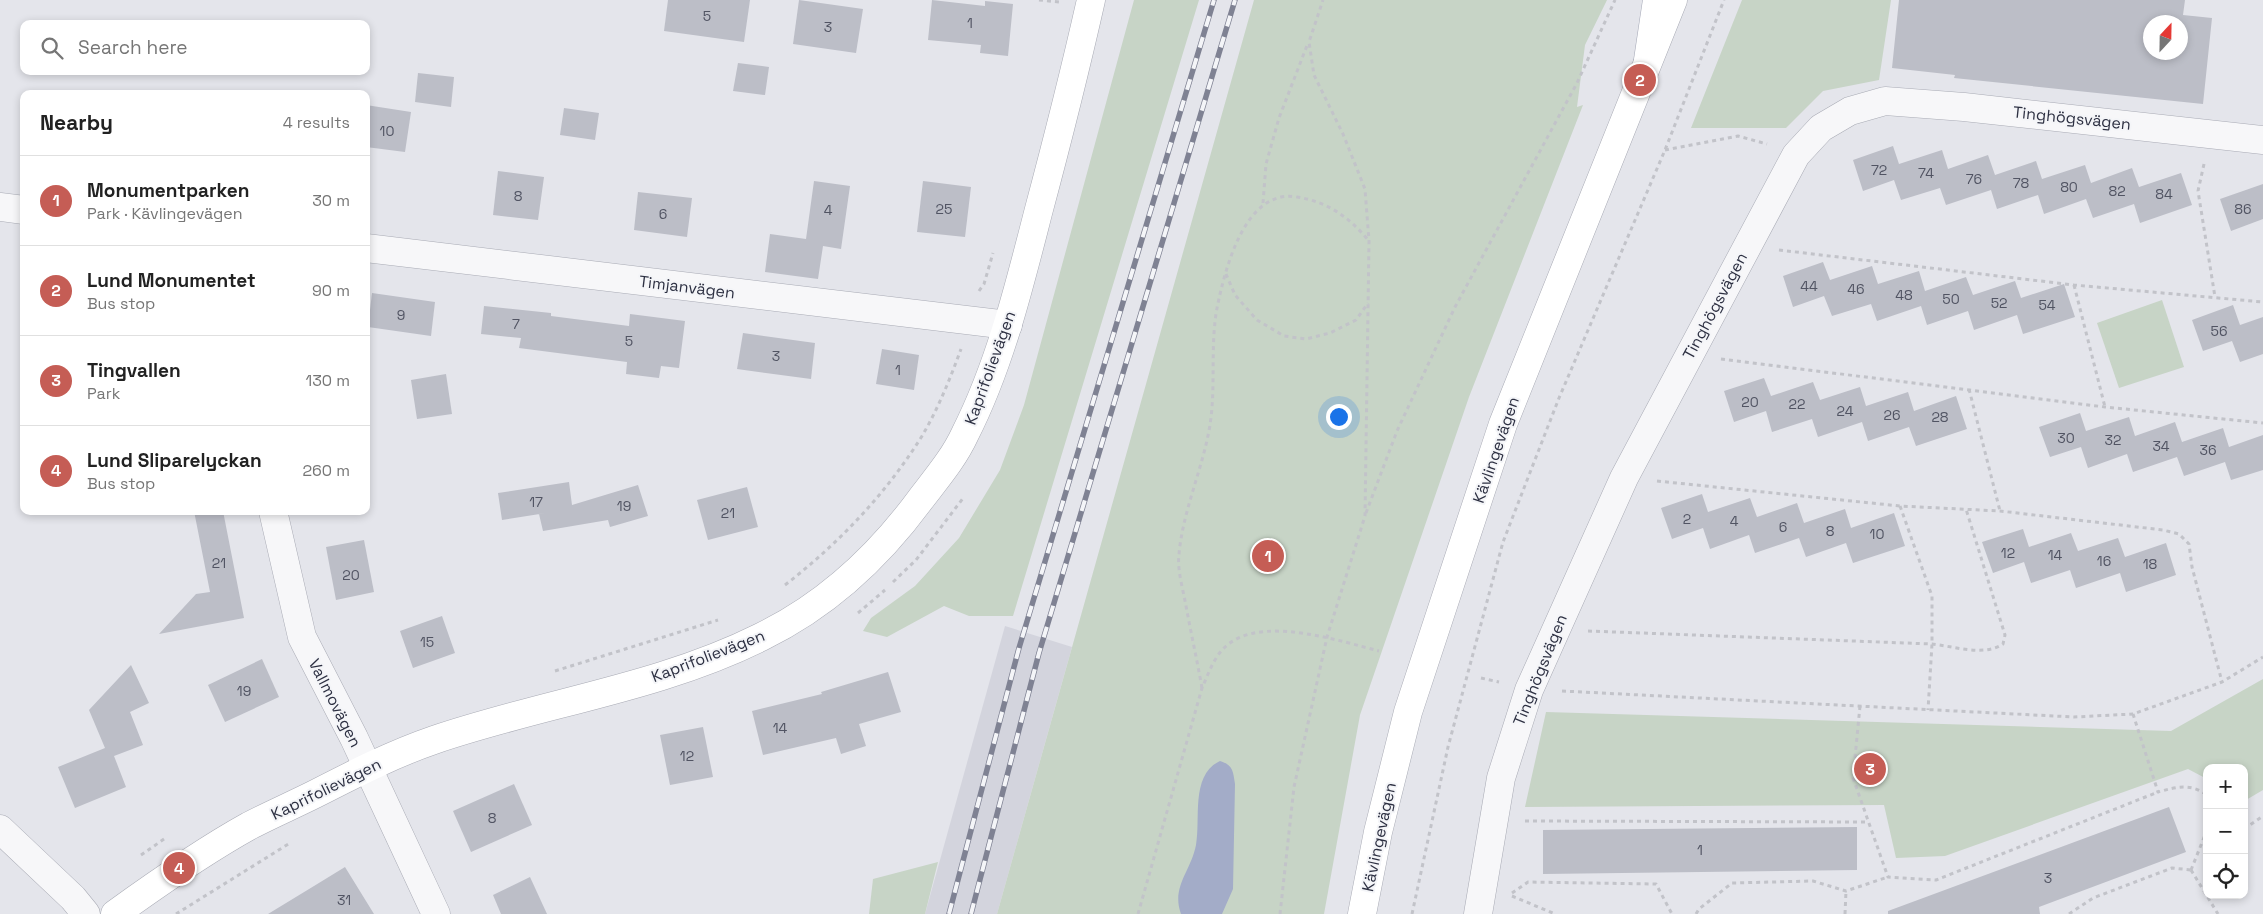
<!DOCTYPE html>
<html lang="en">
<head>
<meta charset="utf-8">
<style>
	:root { --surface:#fff; --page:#f2f2f2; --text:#222; --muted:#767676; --line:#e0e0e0; --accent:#c55d55 }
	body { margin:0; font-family:"Space Grotesk",sans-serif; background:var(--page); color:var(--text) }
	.controls { position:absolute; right:15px; bottom:15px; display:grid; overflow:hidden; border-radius:10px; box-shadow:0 2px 8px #0003 }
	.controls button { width:45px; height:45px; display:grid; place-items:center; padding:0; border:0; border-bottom:1px solid var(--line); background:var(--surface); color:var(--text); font:25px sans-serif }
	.compass { position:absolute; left:2143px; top:15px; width:45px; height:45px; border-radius:50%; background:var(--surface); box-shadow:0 2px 8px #0003; rotate:22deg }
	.you { position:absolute; left:1338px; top:416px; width:18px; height:18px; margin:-12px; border:4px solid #fff; border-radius:50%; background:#1a73e8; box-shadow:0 0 0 8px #1a73e833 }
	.badge { display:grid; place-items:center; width:32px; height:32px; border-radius:50%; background:var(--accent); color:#fff; font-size:16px; font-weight:700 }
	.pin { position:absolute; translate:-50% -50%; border:2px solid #fff; box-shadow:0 1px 5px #0006 }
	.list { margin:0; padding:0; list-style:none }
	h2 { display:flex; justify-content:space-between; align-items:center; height:65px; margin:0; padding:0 20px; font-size:21px }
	h2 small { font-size:16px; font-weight:400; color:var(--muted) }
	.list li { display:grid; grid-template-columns:32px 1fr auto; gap:15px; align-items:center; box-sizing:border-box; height:90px; padding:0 20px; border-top:1px solid var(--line) }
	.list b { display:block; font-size:19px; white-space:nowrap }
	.list p { margin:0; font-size:16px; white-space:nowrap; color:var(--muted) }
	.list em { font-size:16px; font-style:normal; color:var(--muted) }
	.icon { flex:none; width:28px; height:28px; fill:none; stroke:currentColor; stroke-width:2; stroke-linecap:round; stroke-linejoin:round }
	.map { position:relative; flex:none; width:2263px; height:914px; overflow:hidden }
	.search { position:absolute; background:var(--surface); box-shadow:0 2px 8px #0003; left:20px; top:20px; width:350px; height:55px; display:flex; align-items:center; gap:12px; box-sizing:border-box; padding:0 18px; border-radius:10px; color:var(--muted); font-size:19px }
	.panel { position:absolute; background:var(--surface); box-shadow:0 2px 8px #0003; left:20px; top:90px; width:350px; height:425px; border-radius:10px }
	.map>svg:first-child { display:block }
</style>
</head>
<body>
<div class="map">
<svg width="2263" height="914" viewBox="0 0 2263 914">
	<rect width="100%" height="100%" fill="#e4e5eb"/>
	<polygon fill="#d3d4dd" points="1005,626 1072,647 997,914 925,914"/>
	<g fill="#c7d4c6">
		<polygon points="1134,0 1199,0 1013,616 969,616 944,606 887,637 863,631 871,618 915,586 959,538 1000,470 1024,405"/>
		<polygon points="1254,0 1607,0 1585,45 1577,107 1583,105 1469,397 1360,715 1324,914 997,914"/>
		<polygon points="1742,0 1891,0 1879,80 1823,91 1786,128 1691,128"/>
		<polygon points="2162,300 2184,367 2119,388 2097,323"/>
		<polygon points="2263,679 2263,790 2246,800 2244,799 2244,768 2207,768 2207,779 2188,769 1945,856 1896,858 1884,805 1525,807 1546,712 2171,731"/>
		<polygon points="938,862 925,914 869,914 873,879"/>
	</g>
	<path fill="#a3acc8" d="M1220 761C1233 765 1233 771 1235 784L1233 889 1222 914H1181C1171 887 1191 871 1196 845 1201 819 1190 775 1220 761Z"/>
	<g fill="#bcbec7" fill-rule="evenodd">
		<polygon points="668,0 750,0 744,42 664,31"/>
		<polygon points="799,0 863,9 856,53 793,44"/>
		<polygon points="932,0 985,6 985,1 1013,4 1008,56 980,53 981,45 928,40"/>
		<path d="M1899 0H2185L2183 15 2212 18 2203 104 1954 78 1955 75 1892 68ZM2150 22H2180V52H2150Z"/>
		<polygon points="738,63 769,67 765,95 733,91"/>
		<polygon points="418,73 454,77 451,107 415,102"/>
		<polygon points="366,105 411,112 405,152 366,147"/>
		<polygon points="564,108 599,113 595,140 560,135"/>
		<polygon points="1893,146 1899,164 1942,150 1948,169 1988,155 1995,175 2036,161 2042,179 2085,165 2091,183 2132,168 2139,187 2181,173 2192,205 2140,223 2134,204 2093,218 2086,199 2044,214 2038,195 1997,209 1991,190 1946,205 1940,188 1901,200 1894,180 1863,191 1853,160"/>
		<polygon points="498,171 544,177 538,220 493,215"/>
		<polygon points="814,181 850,186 841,249 823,246 818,279 765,272 770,234 806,239"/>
		<polygon points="923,181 971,187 965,237 917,232"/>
		<polygon points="2263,184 2263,219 2231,231 2220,199"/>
		<polygon points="638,192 692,198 687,237 634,230"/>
		<polygon points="1823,262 1830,280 1872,266 1878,284 1919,271 1925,291 1966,277 1973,295 2015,281 2021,298 2064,284 2075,317 2023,334 2017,315 1974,330 1968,311 1927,325 1921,306 1877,321 1871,304 1832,316 1824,296 1793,307 1783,276"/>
		<polygon points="372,293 435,302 431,336 368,327"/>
		<polygon points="2233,305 2240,325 2263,317 2263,354 2240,362 2232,341 2203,351 2192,320"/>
		<polygon points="484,306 551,313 551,316 629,326 630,314 685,321 679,368 661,366 659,378 626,374 627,362 519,348 521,338 481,334"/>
		<polygon points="743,333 815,343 811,379 737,369"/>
		<polygon points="882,349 919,355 914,390 876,384"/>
		<polygon points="446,374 452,414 417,419 411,380"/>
		<polygon points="1764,378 1771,396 1813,382 1820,400 1860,387 1866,406 1908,392 1914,411 1956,396 1967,429 1916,446 1909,427 1868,441 1862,422 1818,437 1812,419 1772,432 1766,411 1734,422 1724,391"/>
		<polygon points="2080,413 2086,431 2129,417 2135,436 2175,422 2182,442 2223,428 2229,447 2263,435 2263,470 2231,480 2225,462 2184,476 2177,457 2133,472 2127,454 2088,468 2081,447 2050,457 2039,427"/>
		<polygon points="569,482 572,505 638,485 648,516 610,527 608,520 543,531 539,514 546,513 502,520 498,493"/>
		<polygon points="747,487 758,527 708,540 697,500"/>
		<polygon points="1702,494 1708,512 1750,498 1757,517 1797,503 1804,523 1845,509 1851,528 1894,513 1905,546 1853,563 1846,543 1806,557 1799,538 1755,553 1749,535 1710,549 1703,528 1672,539 1661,508"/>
		<polygon points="194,511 223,511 244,618 159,634 196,594 210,592"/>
		<polygon points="2023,529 2029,547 2071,533 2078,551 2118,538 2125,557 2166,543 2176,575 2126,592 2120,573 2076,588 2070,570 2031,583 2024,562 1993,573 1982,542"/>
		<polygon points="364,540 374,592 336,600 326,547"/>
		<polygon points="442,616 455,653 413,668 400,631"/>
		<polygon points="262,659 279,697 225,722 208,685"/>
		<polygon points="131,665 149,703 130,712 143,745 114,756 126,787 75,808 58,767 105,748 89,710"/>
		<polygon points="888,672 901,712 859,724 866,746 841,754 836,738 763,755 752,711 822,694 821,692"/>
		<polygon points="703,727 713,777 670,785 660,735"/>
		<polygon points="514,784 532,825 471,852 453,811"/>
		<polygon points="2169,807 2186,852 2039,907 2040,914 1888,914 1888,911"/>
		<polygon points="1857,827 1857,870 1543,874 1543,830"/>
		<polygon points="345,867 374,914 268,914 314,886"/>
		<polygon points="530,877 547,914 501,914 493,895"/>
	</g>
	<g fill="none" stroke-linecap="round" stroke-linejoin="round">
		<g stroke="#a9abb5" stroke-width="29">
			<g id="minor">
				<polyline points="0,207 24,210"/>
				<polyline points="366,248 1008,325"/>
				<polyline points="273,511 302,637 354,738 436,914"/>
				<polyline points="0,829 73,898 86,914"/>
				<polyline points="1478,914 1501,778 1529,690 1624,478 1796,155 1821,128 1850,111 1885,101 1964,107 2263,140"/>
			</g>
		</g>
		<g stroke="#a9abb5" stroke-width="29">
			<g id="secondary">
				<path d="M115 914C158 883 202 852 249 826 270 815 293 805 315 794 354 774 393 754 434 740 542 703 659 688 761 637 825 606 878 557 920 500 936 479 954 458 965 434 1000 365 1019 287 1038 213 1057 142 1075 71 1091 0"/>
				<polyline points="1362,914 1378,832 1408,712 1503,424 1673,0"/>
			</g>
		</g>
		<g stroke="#a5a8b6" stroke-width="29">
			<polyline id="primary" points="1648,60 1657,0"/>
		</g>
		<g stroke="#c2c3c9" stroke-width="3" stroke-dasharray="4 4" stroke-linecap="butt">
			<polyline points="1039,0 1060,2"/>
			<polyline points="1665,150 1738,136 1767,144"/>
			<polyline points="2204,164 2198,191 2215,297"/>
			<polyline points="1263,203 1266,164 1279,118 1308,43"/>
			<polyline points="1779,250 2074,285 2263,302"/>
			<polyline points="1226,274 1235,295 1257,320 1284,336 1306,339 1330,333 1356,320 1368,303"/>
			<polyline points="2074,285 2105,407"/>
			<polyline points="979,291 984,284 993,253"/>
			<polyline points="1721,359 2105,407 2263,423"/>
			<polyline points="1969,389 2000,511"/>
			<polyline points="1657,481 1900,506 2000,511 2163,530 2179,534 2189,544 2192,567 2222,682"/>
			<polyline points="1900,506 1932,596 1932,644 1928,710"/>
			<polyline points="1366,513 1397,431 1455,307 1577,83 1615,0"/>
			<polyline points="893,582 916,560 964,497"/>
			<path d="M785 585C838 544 886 494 922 436 938 409 950 379 961 349"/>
			<polyline points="858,613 885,590"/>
			<path d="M1588 631 1932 644C1953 646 1984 657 2003 644L2005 635 1966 509"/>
			<polyline points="555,671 718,620"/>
			<polyline points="1481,678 1499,682"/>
			<path d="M1202 688C1197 660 1191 633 1186 606 1183 589 1177 570 1179 554 1183 510 1203 468 1210 425 1216 387 1210 346 1217 308 1225 269 1245 188 1297 197 1328 202 1349 217 1369 241"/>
			<polyline points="1562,691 2074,717 2133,714 2222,682 2263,657"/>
			<polyline points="1860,706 1853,778 1888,877 1936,880 2158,792"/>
			<path d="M2133 714 2158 792C2176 787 2191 783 2207 795"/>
			<polyline points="1525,821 1869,822"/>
			<polyline points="2244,829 2263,816"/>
			<polyline points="141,855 167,837"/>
			<polyline points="2191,870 2218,914"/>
			<polyline points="2191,870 2207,830"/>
			<polyline points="1512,893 1528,882 1656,884 1672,914"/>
			<polyline points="1512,896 1555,914"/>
			<polyline points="176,914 290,843"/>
			<path d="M1138 914 1202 688C1210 670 1216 651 1233 641 1270 618 1340 641 1379 651"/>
			<polyline points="1280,914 1294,787 1327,637 1365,516 1369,241 1365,189 1343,134 1314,75 1309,42 1323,0"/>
			<polyline points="1412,914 1448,747 1503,542 1559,398 1665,150 1724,0"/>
			<polyline points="1696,914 1699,909 1732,883 1813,881 1846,891 1888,877"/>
			<polyline points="1845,914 1846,891"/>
			<polyline points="2069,914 2093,898 2172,868 2191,870"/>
		</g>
		<use href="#minor" stroke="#f7f7f9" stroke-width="28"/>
		<use href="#secondary" stroke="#fff" stroke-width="28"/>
		<use href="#primary" stroke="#fff" stroke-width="28"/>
		<g stroke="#7f8293" stroke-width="5.5">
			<g id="rail">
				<polyline points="949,914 1019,648 1214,0"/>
				<polyline points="971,914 1039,653 1235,0"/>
			</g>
		</g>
		<use href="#rail" stroke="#f4f5f8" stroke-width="4" stroke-dasharray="11" stroke-linecap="butt"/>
	</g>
	<g text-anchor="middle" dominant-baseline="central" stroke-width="4" stroke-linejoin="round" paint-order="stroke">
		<g font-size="14" fill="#515463">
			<text x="707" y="16">5</text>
			<text x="970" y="23">1</text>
			<text x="828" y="27">3</text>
			<text x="387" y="131">10</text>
			<text x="1879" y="170">72</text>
			<text x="1926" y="173">74</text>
			<text x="1974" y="179">76</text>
			<text x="2021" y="183">78</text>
			<text x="2069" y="187">80</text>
			<text x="2117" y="191">82</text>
			<text x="2164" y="194">84</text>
			<text x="518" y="196">8</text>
			<text x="944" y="209">25</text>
			<text x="2243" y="209">86</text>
			<text x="828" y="210">4</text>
			<text x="663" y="214">6</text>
			<text x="1809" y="286">44</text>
			<text x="1856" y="289">46</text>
			<text x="1904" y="295">48</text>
			<text x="1951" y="299">50</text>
			<text x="1999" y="303">52</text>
			<text x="2047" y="305">54</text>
			<text x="401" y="315">9</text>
			<text x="516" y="324">7</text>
			<text x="2219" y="331">56</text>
			<text x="629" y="341">5</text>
			<text x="776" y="356">3</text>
			<text x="898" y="370">1</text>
			<text x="1750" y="402">20</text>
			<text x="1797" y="404">22</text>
			<text x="1845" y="411">24</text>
			<text x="1892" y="415">26</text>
			<text x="1940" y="417">28</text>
			<text x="2066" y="438">30</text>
			<text x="2113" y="440">32</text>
			<text x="2161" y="446">34</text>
			<text x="2208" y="450">36</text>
			<text x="536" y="502">17</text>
			<text x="624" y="506">19</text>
			<text x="728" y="513">21</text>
			<text x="1687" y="519">2</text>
			<text x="1734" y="521">4</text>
			<text x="1783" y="527">6</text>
			<text x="1830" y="531">8</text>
			<text x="1877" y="534">10</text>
			<text x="2008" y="553">12</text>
			<text x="2055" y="555">14</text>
			<text x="2104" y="561">16</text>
			<text x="219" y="563">21</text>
			<text x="2150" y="564">18</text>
			<text x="351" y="575">20</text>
			<text x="427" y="642">15</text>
			<text x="244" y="691">19</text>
			<text x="780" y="728">14</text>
			<text x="687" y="756">12</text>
			<text x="492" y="818">8</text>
			<text x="1700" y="850">1</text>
			<text x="2048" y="878">3</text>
			<text x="344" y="900">31</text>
		</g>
		<g font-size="16" fill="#2d3042" stroke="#f4f5f8">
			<text transform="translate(2072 118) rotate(6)">Tinghögsvägen</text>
			<text transform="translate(687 287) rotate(7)">Timjanvägen</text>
			<text transform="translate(1715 306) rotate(-62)">Tinghögsvägen</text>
			<text transform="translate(990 368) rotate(-70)">Kaprifolievägen</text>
			<text transform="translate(1496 450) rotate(-71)">Kävlingevägen</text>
			<text transform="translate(708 656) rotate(-21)">Kaprifolievägen</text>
			<text transform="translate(1540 670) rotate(-68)">Tinghögsvägen</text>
			<text transform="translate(335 703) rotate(63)">Vallmovägen</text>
			<text transform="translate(326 789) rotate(-26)">Kaprifolievägen</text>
			<text transform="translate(1379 837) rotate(-78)">Kävlingevägen</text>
		</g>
	</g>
</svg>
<div class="controls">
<button>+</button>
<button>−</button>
<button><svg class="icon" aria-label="locate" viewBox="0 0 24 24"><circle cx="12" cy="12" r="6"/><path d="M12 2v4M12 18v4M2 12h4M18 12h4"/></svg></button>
</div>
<svg class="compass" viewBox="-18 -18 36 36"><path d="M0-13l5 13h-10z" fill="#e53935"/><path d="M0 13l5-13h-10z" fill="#767676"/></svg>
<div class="you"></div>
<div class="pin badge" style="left:1268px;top:556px">1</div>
<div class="pin badge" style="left:1640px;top:80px">2</div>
<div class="pin badge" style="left:1870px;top:769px">3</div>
<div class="pin badge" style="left:179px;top:868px">4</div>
<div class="search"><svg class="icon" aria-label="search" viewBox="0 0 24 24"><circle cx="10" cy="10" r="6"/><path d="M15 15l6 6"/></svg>Search here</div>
<section class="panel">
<h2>Nearby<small>4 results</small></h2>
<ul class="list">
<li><span class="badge">1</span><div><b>Monumentparken</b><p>Park · Kävlingevägen</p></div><em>30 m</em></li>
<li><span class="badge">2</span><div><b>Lund Monumentet</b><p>Bus stop</p></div><em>90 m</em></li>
<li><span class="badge">3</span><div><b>Tingvallen</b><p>Park</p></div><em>130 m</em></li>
<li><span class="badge">4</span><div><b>Lund Sliparelyckan</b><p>Bus stop</p></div><em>260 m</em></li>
</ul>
</section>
</div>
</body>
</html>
